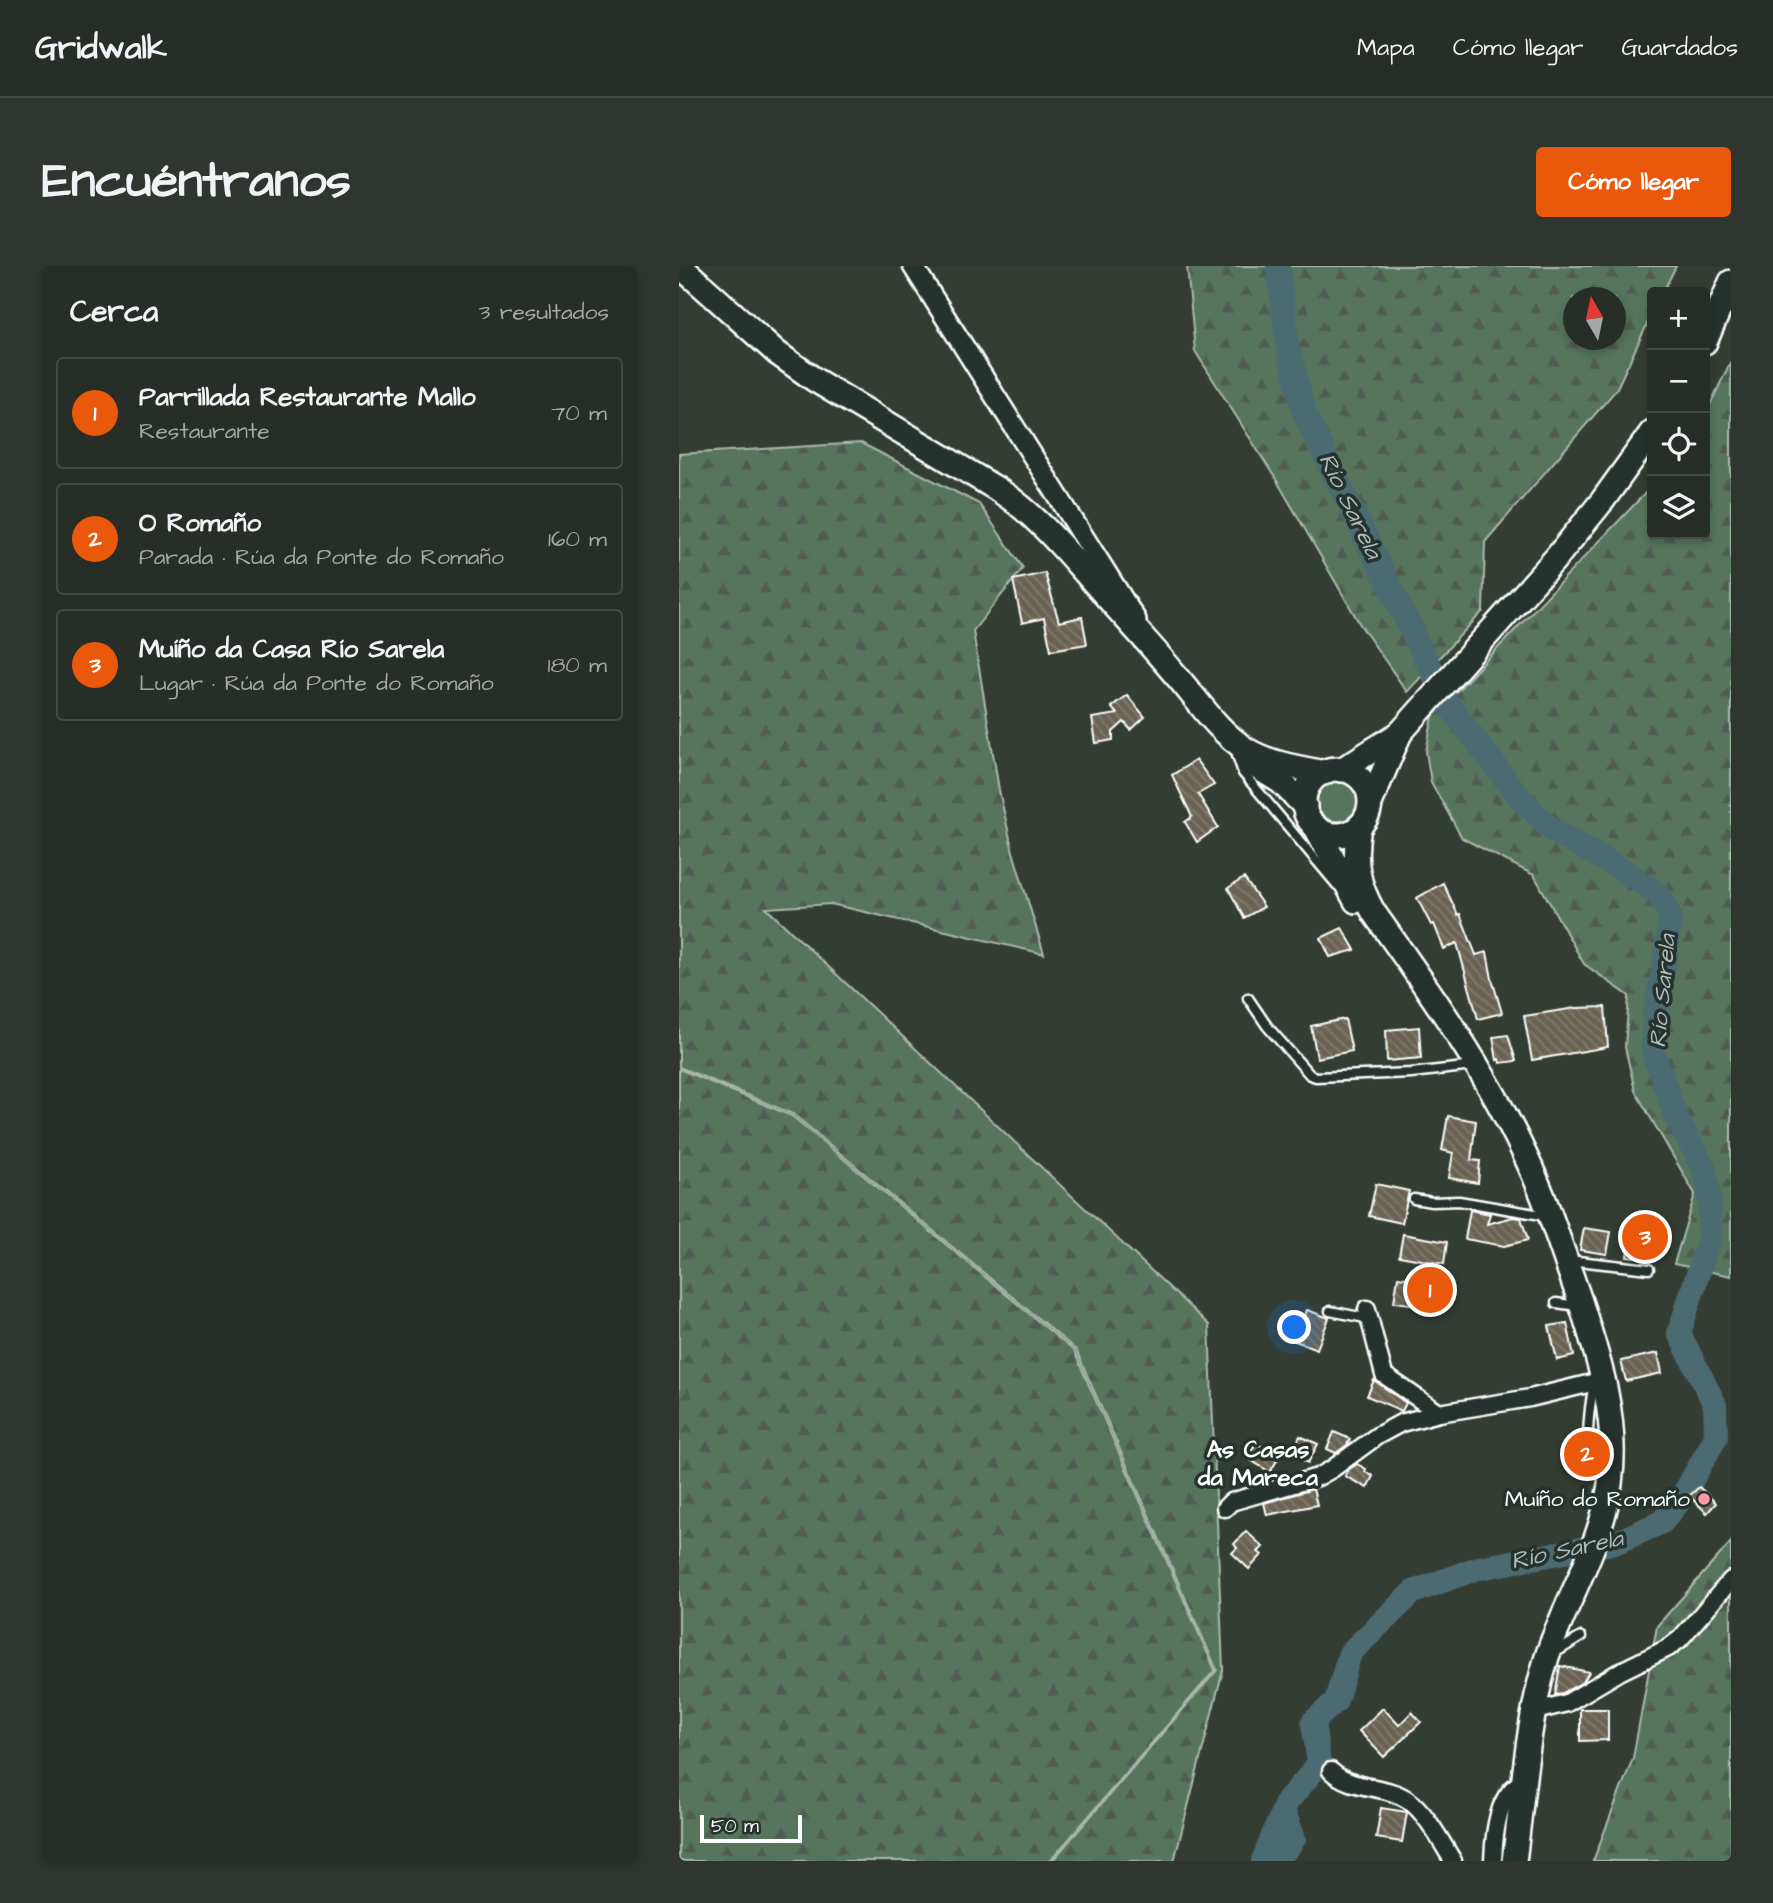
<!DOCTYPE html>
<html lang="es">
<head>
<meta charset="utf-8">
<style>
	:root { --surface:#272e27; --page:#2f362f; --text:#f1f3f6; --muted:#a4a8a7; --line:#434a44; --accent:#ea580c }
	body { margin:0; font-family:"Architects Daughter",sans-serif; background:var(--page); color:var(--text) }
	.controls { position:absolute; right:21px; top:21px; display:grid; overflow:hidden; border-radius:7px; box-shadow:0 4px 10px #0003 }
	.controls button { width:63px; height:63px; display:grid; place-items:center; padding:0; border:0; border-bottom:2px solid var(--line); background:var(--surface); color:var(--text); font:35px sans-serif }
	.compass { position:absolute; left:884px; top:21px; width:63px; height:63px; border-radius:50%; background:var(--surface); box-shadow:0 4px 10px #0003; rotate:351deg }
	.scale { position:absolute; left:21px; bottom:18px; width:102px; box-sizing:border-box; padding-left:7px; border:4px solid #fff; border-top:0; font-size:19px; line-height:24px; white-space:nowrap; color:#fff; -webkit-text-stroke:5px #26332d; paint-order:stroke }
	.you { position:absolute; left:616px; top:1062px; width:24px; height:24px; margin:-18px; border:5px solid #fff; border-radius:50%; background:#1a73e8; box-shadow:0 0 0 10px #1a73e833 }
	.badge { display:grid; place-items:center; width:46px; height:46px; border-radius:50%; background:var(--accent); color:#fff; font-size:23px; font-weight:700 }
	.pin { position:absolute; translate:-50% -50%; border:4px solid #fff; box-shadow:0 2px 7px #0006 }
	.list { margin:0; padding:0; list-style:none }
	h2 { display:flex; justify-content:space-between; align-items:center; height:91px; margin:0; padding:0 28px; font-size:30px }
	h2 small { font-size:23px; font-weight:400; color:var(--muted) }
	.list li { display:grid; grid-template-columns:46px 1fr auto; gap:21px; align-items:center; box-sizing:border-box; height:112px; margin:0 14px 14px; padding:0 14px; border:2px solid var(--line); border-radius:7px }
	.list b { display:block; font-size:26px; white-space:nowrap }
	.list p { margin:0; font-size:23px; white-space:nowrap; color:var(--muted) }
	.list em { font-size:23px; font-style:normal; color:var(--muted) }
	.icon { flex:none; width:38px; height:38px; fill:none; stroke:currentColor; stroke-width:2; stroke-linecap:round; stroke-linejoin:round }
	.map { position:relative; flex:none; width:1052px; height:1595px; overflow:hidden; border-radius:7px }
	header { display:flex; align-items:center; gap:42px; box-sizing:border-box; height:98px; padding:0 35px; background:var(--surface); border-bottom:2px solid var(--line) }
	header strong { font-size:33px }
	nav { display:flex; gap:38px; margin-inline-start:auto; font-size:24px }
	.intro { display:flex; align-items:center; justify-content:space-between; box-sizing:border-box; height:168px; padding:0 42px }
	h1 { margin:0; font-size:49px }
	.button { padding:18px 32px; border-radius:7px; background:var(--accent); color:#fff; font-size:24px; font-weight:700 }
	main { display:flex; gap:42px; padding:0 42px }
	aside { flex:1; background:var(--surface); border-radius:7px; box-shadow:0 4px 10px #0003 }
	.map>svg:first-child { display:block }
</style>
</head>
<body>
<header>
<strong>Gridwalk</strong>
<nav><a>Mapa</a><a>Cómo llegar</a><a>Guardados</a></nav>
</header>
<div class="intro"><h1>Encuéntranos</h1><a class="button">Cómo llegar</a></div>
<main>
<aside>
<h2>Cerca<small>3 resultados</small></h2>
<ul class="list">
<li><span class="badge">1</span><div><b>Parrillada Restaurante Mallo</b><p>Restaurante</p></div><em>70 m</em></li>
<li><span class="badge">2</span><div><b>O Romaño</b><p>Parada · Rúa da Ponte do Romaño</p></div><em>160 m</em></li>
<li><span class="badge">3</span><div><b>Muíño da Casa Río Sarela</b><p>Lugar · Rúa da Ponte do Romaño</p></div><em>180 m</em></li>
</ul>
</aside>
<div class="map">
<svg width="1052" height="1595" viewBox="0 0 1052 1595">
	<defs>
		<pattern id="forest-firs" width="22" height="20" patternUnits="userSpaceOnUse" patternTransform="scale(1.75)"><rect width="22" height="20" fill="#56745c"/><path d="M5 1l3.5 6h-7zM16 11l3.5 6h-7z" fill="#505c52"/></pattern>
		<pattern id="building-back-hatch" width="6" height="6" patternUnits="userSpaceOnUse" patternTransform="scale(1.75)"><rect width="6" height="6" fill="#6a6452"/><path d="M-1 5l2 2M0 0l6 6M5-1l2 2" fill="none" stroke="#807b6c"/></pattern>
	</defs>
	<rect width="100%" height="100%" fill="#343d34"/>
	<filter id="ink" filterUnits="userSpaceOnUse"><feTurbulence type="fractalNoise" baseFrequency=".0143" numOctaves="2"/><feDisplacementMap in="SourceGraphic" scale="14" xChannelSelector="R" yChannelSelector="G"/><feConvolveMatrix kernelMatrix="1 2 1 2 8 2 1 2 1" color-interpolation-filters="sRGB"/></filter>
	<g filter="url(#ink)">
		<circle fill="#56745c" stroke="#aabaae" stroke-width="2" cx="658" cy="535" r="20"/>
		<g fill="url(#forest-firs)" stroke="#aabaae" stroke-width="2" fill-rule="evenodd">
			<path d="M508 0H997L984 26H973V48L937 124 806 276 804 345 728 426 682 360 598 215 516 85ZM894 32H936V74H894Z"/>
			<polygon points="1052,95 1052,1010 995,998 1016,928 956,825 946,781 950,730 905,698 855,609 783,572 752,516 747,486 754,450 973,220 973,268 1026,268 1026,149"/>
			<polygon points="182,177 300,238 344,302 294,365 320,524 334,586 365,688 152,638 87,642 530,1059 544,1404 495,1595 373,1595 538,1404 397,1084 114,848 0,801 0,188"/>
			<polygon points="0,803 113,850 395,1085 536,1404 371,1595 0,1595"/>
			<polygon points="1052,1276 1052,1595 914,1595 954,1492 978,1360"/>
		</g>
		<g fill="none" stroke-linecap="round" stroke-linejoin="round">
			<g stroke="#4c6a72" stroke-width="24">
				<polyline points="584,1595 607,1537 640,1498 634,1456 657,1435 671,1387 734,1326 796,1303 938,1276 983,1256 1002,1233 1037,1171 1036,1139 1000,1067 1030,973 1031,936 1025,902 998,853 974,785 975,750 987,690 991,650 980,629 947,606 873,564 840,531 769,438 626,149 609,82 599,0"/>
				<polyline points="598,1595 615,1573 605,1546"/>
			</g>
		</g>
		<g fill="url(#building-back-hatch)" stroke="#fff" stroke-width="2">
			<polygon points="366,307 380,356 403,351 408,378 372,384 365,352 343,357 334,314"/>
			<polygon points="448,429 466,451 452,464 445,456 434,466 434,474 417,477 413,452 438,448 432,441"/>
			<polygon points="517,494 535,519 519,528 539,561 518,576 506,556 513,551 493,509"/>
			<polygon points="565,612 585,641 565,652 549,622"/>
			<polygon points="764,617 779,649 781,648 797,689 808,686 813,713 823,747 799,753 778,677 765,683 755,658 752,659 738,632"/>
			<polygon points="663,662 676,684 651,691 642,672"/>
			<polygon points="926,741 929,781 853,794 845,750 897,742"/>
			<polygon points="666,753 673,785 638,792 632,760"/>
			<polygon points="740,761 742,792 708,795 707,764"/>
			<polygon points="829,769 837,795 821,797 820,793 818,794 814,771"/>
			<polygon points="769,850 797,855 792,894 801,895 799,917 770,912 774,887 763,884"/>
			<polygon points="697,918 730,925 723,957 690,950"/>
			<polygon points="791,944 811,948 808,958 834,951 842,952 849,974 825,980 786,973"/>
			<polygon points="905,962 932,966 928,988 901,984"/>
			<polygon points="952,963 982,967 980,980 974,979 972,993 948,990"/>
			<polygon points="724,968 768,976 765,998 720,990"/>
			<polygon points="719,1011 750,1015 747,1040 715,1036"/>
			<polygon points="628,1044 650,1052 638,1083 616,1075"/>
			<polygon points="888,1057 895,1090 878,1094 870,1060"/>
			<polygon points="979,1087 983,1107 947,1115 942,1095"/>
			<polygon points="695,1114 727,1137 723,1145 688,1130"/>
			<polygon points="655,1166 671,1173 668,1179 657,1187 648,1183"/>
			<polygon points="621,1170 639,1178 629,1197 612,1188"/>
			<polygon points="577,1177 600,1191 591,1206 568,1192"/>
			<polygon points="678,1198 687,1203 686,1206 694,1210 688,1222 666,1210 669,1204"/>
			<polygon points="1020,1221 1037,1237 1028,1247 1010,1230"/>
			<polygon points="634,1223 638,1239 588,1249 585,1237"/>
			<polygon points="567,1265 584,1281 579,1286 583,1289 570,1303 553,1287 558,1282 555,1278"/>
			<polygon points="881,1400 910,1406 904,1416 884,1427 876,1429"/>
			<polygon points="704,1442 720,1459 733,1446 742,1456 705,1491 680,1465"/>
			<polygon points="901,1443 929,1443 929,1474 901,1475"/>
			<polygon points="702,1542 728,1546 723,1576 697,1572"/>
		</g>
		<g fill="none" stroke-linecap="round" stroke-linejoin="round">
			<g stroke="#fff" stroke-width="13">
				<g id="service">
					<polyline points="558,489 564,507 658,619"/>
					<polyline points="569,732 588,760 631,809 637,811 732,807 795,800"/>
					<polyline points="735,933 753,936 780,935 868,950"/>
					<polyline points="890,994 970,1003"/>
					<polyline points="877,1037 899,1040"/>
					<polyline points="651,1045 691,1053"/>
					<path d="M915 1116C913 1128 906 1167 911 1177 914 1183 925 1186 931 1187"/>
					<polyline points="874,1388 902,1371"/>
				</g>
			</g>
			<g stroke="#fff" stroke-width="21">
				<g id="minor">
					<polyline points="688,1043 705,1109 760,1147"/>
					<polyline points="546,1242 552,1236 639,1211 653,1203 698,1170 722,1157 760,1147 851,1132 925,1114"/>
					<polyline points="856,1445 888,1437 942,1405 989,1382 1001,1373 1052,1314"/>
					<path d="M652 1505C673 1525 706 1518 729 1534 746 1545 763 1577 774 1595"/>
					<path d="M814 1595C815 1569 818 1525 846 1515"/>
				</g>
			</g>
			<g stroke="#fff" stroke-width="24">
				<polyline id="tertiary" points="234,0 457,354"/>
			</g>
			<g stroke="#fff" stroke-width="28">
				<g id="secondary">
					<path d="M1 0 98 87 136 114 318 223C357 248 387 285 417 319 443 348 470 377 495 407 518 433 538 465 568 484 591 498 618 501 645 507"/>
					<polyline points="1026,76 1052,16"/>
					<polyline points="573,498 602,516 626,540"/>
					<circle cx="658" cy="536" r="33"/>
					<polyline points="662,504 721,467"/>
					<polyline points="692,535 721,467 877,292 924,234 973,166"/>
					<polyline points="636,560 677,635"/>
					<path d="M680 561C674 594 678 618 695 647 750 724 806 803 846 889 868 935 883 984 900 1032 920 1093 940 1153 931 1218 923 1276 891 1327 871 1382 849 1444 844 1529 835 1595"/>
				</g>
			</g>
			<use href="#service" stroke="#26332d" stroke-width="8"/>
			<use href="#minor" stroke="#26332d" stroke-width="16"/>
			<use href="#tertiary" stroke="#26332d" stroke-width="19"/>
			<use href="#secondary" stroke="#26332d" stroke-width="23"/>
		</g>
	</g>
	<circle fill="#ff9aa2" stroke="#26332d" stroke-width="2.5" cx="1025" cy="1233" r="7"/>
	<g text-anchor="middle" dominant-baseline="central" stroke-width="7" stroke-linejoin="round" paint-order="stroke">
		<g font-size="23" fill="#fff" stroke="#26332d" text-anchor="end">
			<text x="1011" y="1233">Muíño do Romaño</text>
		</g>
		<g font-size="24" font-style="italic" fill="#aebcc0" stroke="#26332d">
			<text transform="translate(671 240) rotate(64)">Río Sarela</text>
			<text transform="translate(984 725) rotate(-85)">Río Sarela</text>
			<text transform="translate(888 1284) rotate(-12)">Río Sarela</text>
		</g>
		<g font-size="24" font-weight="bold" fill="#fff" stroke="#26332d">
			<text x="579" y="1184">As Casas<tspan x="579" dy="28">da Mareca</tspan></text>
		</g>
	</g>
</svg>
<div class="controls">
<button>+</button>
<button>−</button>
<button><svg class="icon" aria-label="locate" viewBox="0 0 24 24"><circle cx="12" cy="12" r="6"/><path d="M12 2v4M12 18v4M2 12h4M18 12h4"/></svg></button>
<button><svg class="icon" aria-label="layers" viewBox="0 0 24 24"><path d="M12 4l9 5-9 5-9-5zM3 14l9 5 9-5"/></svg></button>
</div>
<svg class="compass" viewBox="-18 -18 36 36"><path d="M0-13l5 13h-10z" fill="#e53935"/><path d="M0 13l5-13h-10z" fill="#a4a8a7"/></svg>
<div class="scale">50 m</div>
<div class="you"></div>
<div class="pin badge" style="left:751px;top:1024px">1</div>
<div class="pin badge" style="left:908px;top:1188px">2</div>
<div class="pin badge" style="left:966px;top:971px">3</div>
</div>
</main>
</body>
</html>
